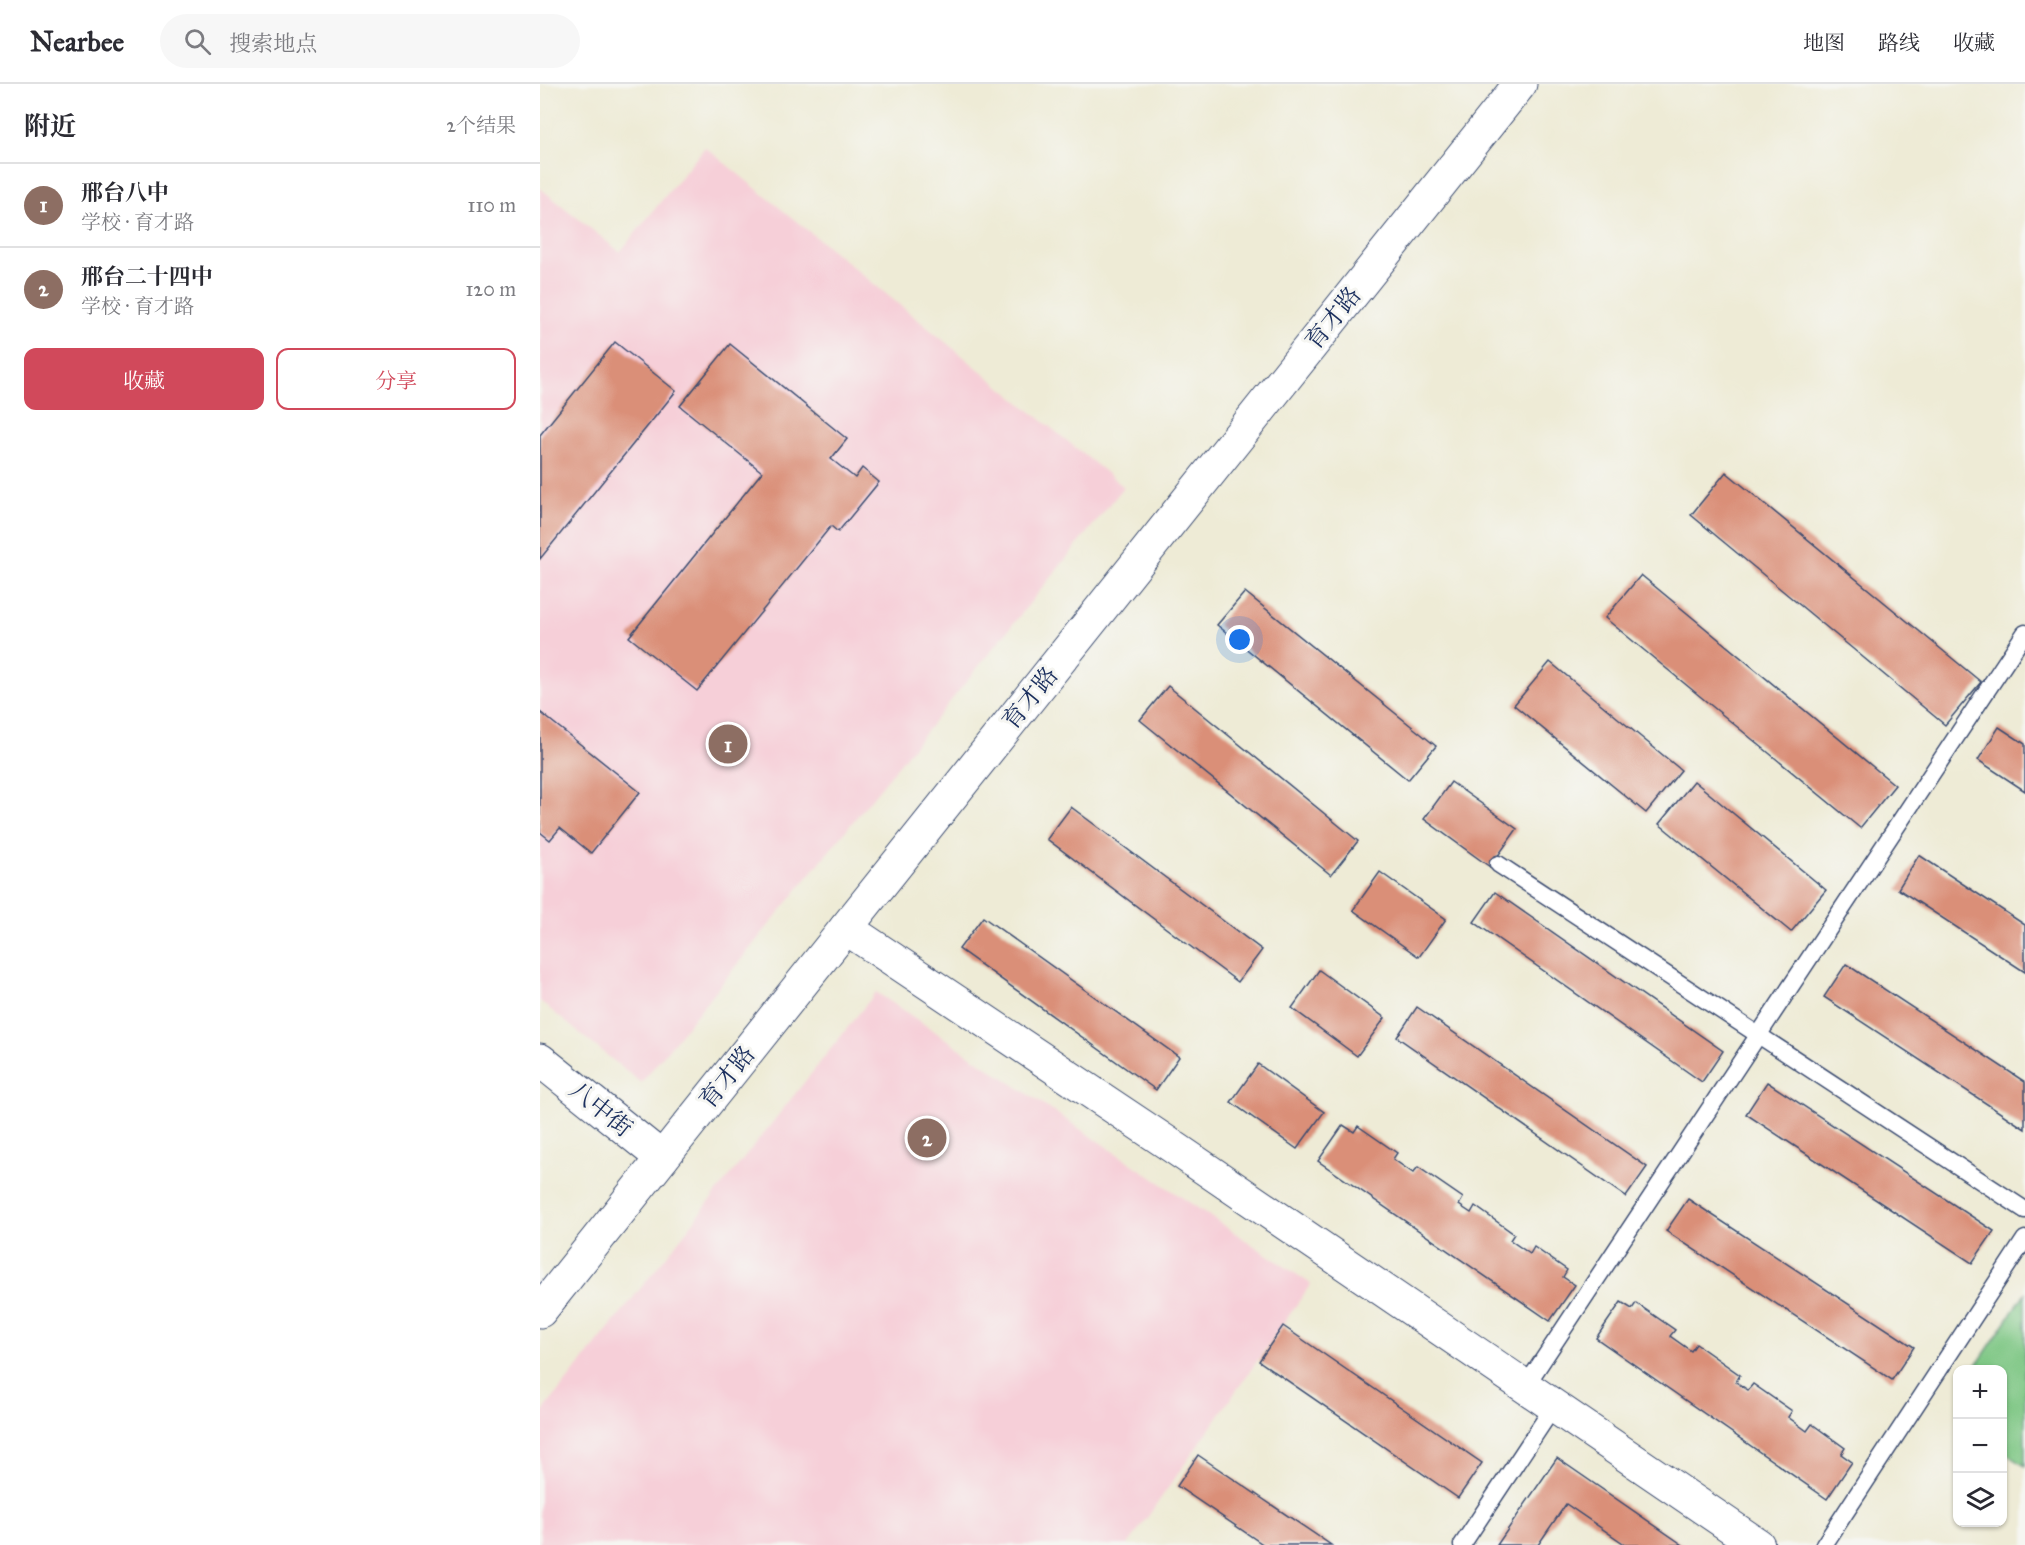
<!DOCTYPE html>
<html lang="zh">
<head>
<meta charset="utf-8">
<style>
	:root { --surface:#fff; --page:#f7f7f7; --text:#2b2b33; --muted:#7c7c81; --line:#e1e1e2; --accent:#d1495b }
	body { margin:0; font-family:"IM FELL Great Primer","Noto Serif SC",serif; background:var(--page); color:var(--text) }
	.controls { position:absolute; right:18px; bottom:18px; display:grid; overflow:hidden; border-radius:12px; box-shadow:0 2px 4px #0004 }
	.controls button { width:54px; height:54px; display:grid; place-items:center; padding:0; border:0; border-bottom:2px solid var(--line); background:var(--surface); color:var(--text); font:30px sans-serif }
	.you { position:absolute; left:700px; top:556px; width:21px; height:21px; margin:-15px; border:4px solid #fff; border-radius:50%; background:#1a73e8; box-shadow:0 0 0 9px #1a73e833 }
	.badge { display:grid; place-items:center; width:39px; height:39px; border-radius:50%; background:var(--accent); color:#fff; font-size:20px; font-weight:700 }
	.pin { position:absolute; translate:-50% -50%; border:3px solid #fff; box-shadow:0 2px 6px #0006 }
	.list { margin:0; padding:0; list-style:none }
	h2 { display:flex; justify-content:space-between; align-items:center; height:78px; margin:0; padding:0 24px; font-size:26px }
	h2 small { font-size:20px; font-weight:400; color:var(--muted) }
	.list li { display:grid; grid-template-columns:39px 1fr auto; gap:18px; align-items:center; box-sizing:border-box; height:84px; padding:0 24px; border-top:2px solid var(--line) }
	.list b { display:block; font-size:22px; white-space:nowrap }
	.list p { margin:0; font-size:20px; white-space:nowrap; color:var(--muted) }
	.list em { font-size:20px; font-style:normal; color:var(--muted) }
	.actions { display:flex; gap:12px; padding:18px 24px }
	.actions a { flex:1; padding:14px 0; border:2px solid var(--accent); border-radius:12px; text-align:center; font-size:21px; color:var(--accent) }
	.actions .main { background:var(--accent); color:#fff }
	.icon { flex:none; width:33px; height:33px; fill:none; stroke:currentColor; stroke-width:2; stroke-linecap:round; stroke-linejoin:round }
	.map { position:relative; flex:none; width:1485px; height:1461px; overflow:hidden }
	header { display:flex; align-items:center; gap:36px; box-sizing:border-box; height:84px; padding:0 30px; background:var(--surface); border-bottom:2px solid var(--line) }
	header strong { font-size:28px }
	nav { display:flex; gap:33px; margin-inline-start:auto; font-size:21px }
	.search { width:420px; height:54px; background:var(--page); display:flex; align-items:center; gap:15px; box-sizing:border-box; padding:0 21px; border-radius:33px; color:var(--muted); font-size:22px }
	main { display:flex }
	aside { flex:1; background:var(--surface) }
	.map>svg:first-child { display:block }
</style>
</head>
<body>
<header>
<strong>Nearbee</strong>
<div class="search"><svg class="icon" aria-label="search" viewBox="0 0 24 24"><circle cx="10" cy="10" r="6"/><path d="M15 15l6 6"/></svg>搜索地点</div>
<nav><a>地图</a><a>路线</a><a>收藏</a></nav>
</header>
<main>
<aside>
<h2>附近<small>2个结果</small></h2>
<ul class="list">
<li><span class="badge" style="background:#8d6e63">1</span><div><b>邢台八中</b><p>学校 · 育才路</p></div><em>110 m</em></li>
<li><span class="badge" style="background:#8d6e63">2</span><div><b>邢台二十四中</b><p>学校 · 育才路</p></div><em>120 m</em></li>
</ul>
<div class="actions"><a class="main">收藏</a><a>分享</a></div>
</aside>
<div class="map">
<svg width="1485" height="1461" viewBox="0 0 1485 1461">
	<rect width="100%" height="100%" fill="#f6f6f2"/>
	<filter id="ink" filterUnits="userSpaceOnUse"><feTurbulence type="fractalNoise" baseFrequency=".0167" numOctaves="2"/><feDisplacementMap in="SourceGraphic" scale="12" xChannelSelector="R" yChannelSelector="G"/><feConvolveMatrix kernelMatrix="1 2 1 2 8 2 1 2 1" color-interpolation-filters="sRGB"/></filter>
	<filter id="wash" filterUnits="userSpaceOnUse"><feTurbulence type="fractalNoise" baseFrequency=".008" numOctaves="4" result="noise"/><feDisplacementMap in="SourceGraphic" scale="24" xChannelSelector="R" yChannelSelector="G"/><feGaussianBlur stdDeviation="1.35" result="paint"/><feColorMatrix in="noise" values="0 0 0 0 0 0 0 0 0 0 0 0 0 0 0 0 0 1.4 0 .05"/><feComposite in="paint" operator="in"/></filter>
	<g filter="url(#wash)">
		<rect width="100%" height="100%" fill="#eeebd6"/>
		<g fill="#f6cfd8">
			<polygon points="165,63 584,403 101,999 0,917 0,104 80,168"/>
			<polygon points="336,908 771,1200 588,1461 0,1461 0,1331"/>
		</g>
		<polygon fill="#7dc683" stroke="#4c7a70" stroke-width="1.5" points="1485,1209 1485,1382 1463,1367 1462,1286 1434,1285"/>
		<g id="blocks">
			<g fill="#da8f78">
				<polygon points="75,258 136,307 0,475 0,351"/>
				<polygon points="190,260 307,355 291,375 315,394 322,384 339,398 298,448 291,442 157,607 89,553 222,388 140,322"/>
				<polygon points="1186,388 1441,598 1405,641 1151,431"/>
				<polygon points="1101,491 1355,701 1320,744 1065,534"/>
				<polygon points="705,508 896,662 868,696 677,541"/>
				<polygon points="1010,578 1141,686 1106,729 974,621"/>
				<polygon points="628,602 818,757 791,791 600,636"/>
				<polygon points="0,628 100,708 51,769 20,744 10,756 0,748"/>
				<polygon points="1459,643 1485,660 1485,707 1438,676"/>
				<polygon points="1154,697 1286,806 1251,848 1119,740"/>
				<polygon points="911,698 977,745 950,783 884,735"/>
				<polygon points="531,723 722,866 698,898 507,755"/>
				<polygon points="1379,771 1485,841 1485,888 1358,805"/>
				<polygon points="840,788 906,835 879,873 813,826"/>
				<polygon points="955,808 1183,967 1162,998 934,838"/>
				<polygon points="443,833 639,973 616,1006 419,865"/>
				<polygon points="1306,880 1485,998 1485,1045 1284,913"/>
				<polygon points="779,886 845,934 817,972 752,924"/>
				<polygon points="877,923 1107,1083 1086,1113 857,953"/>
				<polygon points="718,980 784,1028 757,1065 691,1018"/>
				<polygon points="1227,998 1454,1147 1432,1179 1206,1030"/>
				<polygon points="803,1041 814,1048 818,1042 857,1069 853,1075 873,1089 878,1083 923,1114 919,1121 931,1129 935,1122 974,1150 970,1156 990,1170 994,1163 1027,1186 1023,1193 1035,1201 1010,1237 778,1077"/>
				<polygon points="1148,1115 1374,1263 1352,1296 1126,1147"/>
				<polygon points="1081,1218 1092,1225 1096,1219 1135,1246 1130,1252 1151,1267 1156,1260 1200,1291 1196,1298 1208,1306 1213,1300 1252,1327 1248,1333 1267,1347 1272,1340 1305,1364 1301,1370 1312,1378 1287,1415 1056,1254"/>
				<polygon points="743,1242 942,1379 918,1414 719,1277"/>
				<polygon points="658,1371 791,1461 724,1461 637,1402"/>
				<polygon points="1017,1374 1143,1461 1086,1461 1026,1420 998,1461 957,1461"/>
			</g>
		</g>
	</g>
	<g filter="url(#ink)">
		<use href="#blocks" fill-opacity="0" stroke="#3b4b70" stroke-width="1.5"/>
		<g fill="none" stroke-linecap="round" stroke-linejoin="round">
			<g stroke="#3b4b70" stroke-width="19">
				<g id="lane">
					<polyline points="958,780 1485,1126"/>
					<polyline points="985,1303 1485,549"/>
					<polyline points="922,1461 1014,1322"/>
					<polyline points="1284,1461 1485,1155"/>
				</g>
			</g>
			<g stroke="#3b4b70" stroke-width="35">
				<polyline id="street" points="306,844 632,1062 1218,1461"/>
			</g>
			<g stroke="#3b4b70" stroke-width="35">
				<g id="secondary">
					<polyline points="0,976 122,1074"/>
					<polyline points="0,1227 980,0"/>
				</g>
			</g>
			<use href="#lane" stroke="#fff" stroke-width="16"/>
			<use href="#street" stroke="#fff" stroke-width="33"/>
			<use href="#secondary" stroke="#fff" stroke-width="33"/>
		</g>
	</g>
	<g text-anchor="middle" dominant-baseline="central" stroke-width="6" stroke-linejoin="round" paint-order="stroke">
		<g font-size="24" fill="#1b2f5e" stroke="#f6f6f2">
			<text transform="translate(793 234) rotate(-51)">育才路</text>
			<text transform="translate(490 614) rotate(-51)">育才路</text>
			<text transform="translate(187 993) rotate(-51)">育才路</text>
			<text transform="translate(61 1025) rotate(39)">八中街</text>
		</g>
	</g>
</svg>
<div class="controls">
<button>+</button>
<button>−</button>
<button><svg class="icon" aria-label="layers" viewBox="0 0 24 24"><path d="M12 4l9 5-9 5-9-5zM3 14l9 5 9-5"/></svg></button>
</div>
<div class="you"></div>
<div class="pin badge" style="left:188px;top:660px;background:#8d6e63">1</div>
<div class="pin badge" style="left:387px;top:1054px;background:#8d6e63">2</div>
</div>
</main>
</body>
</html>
